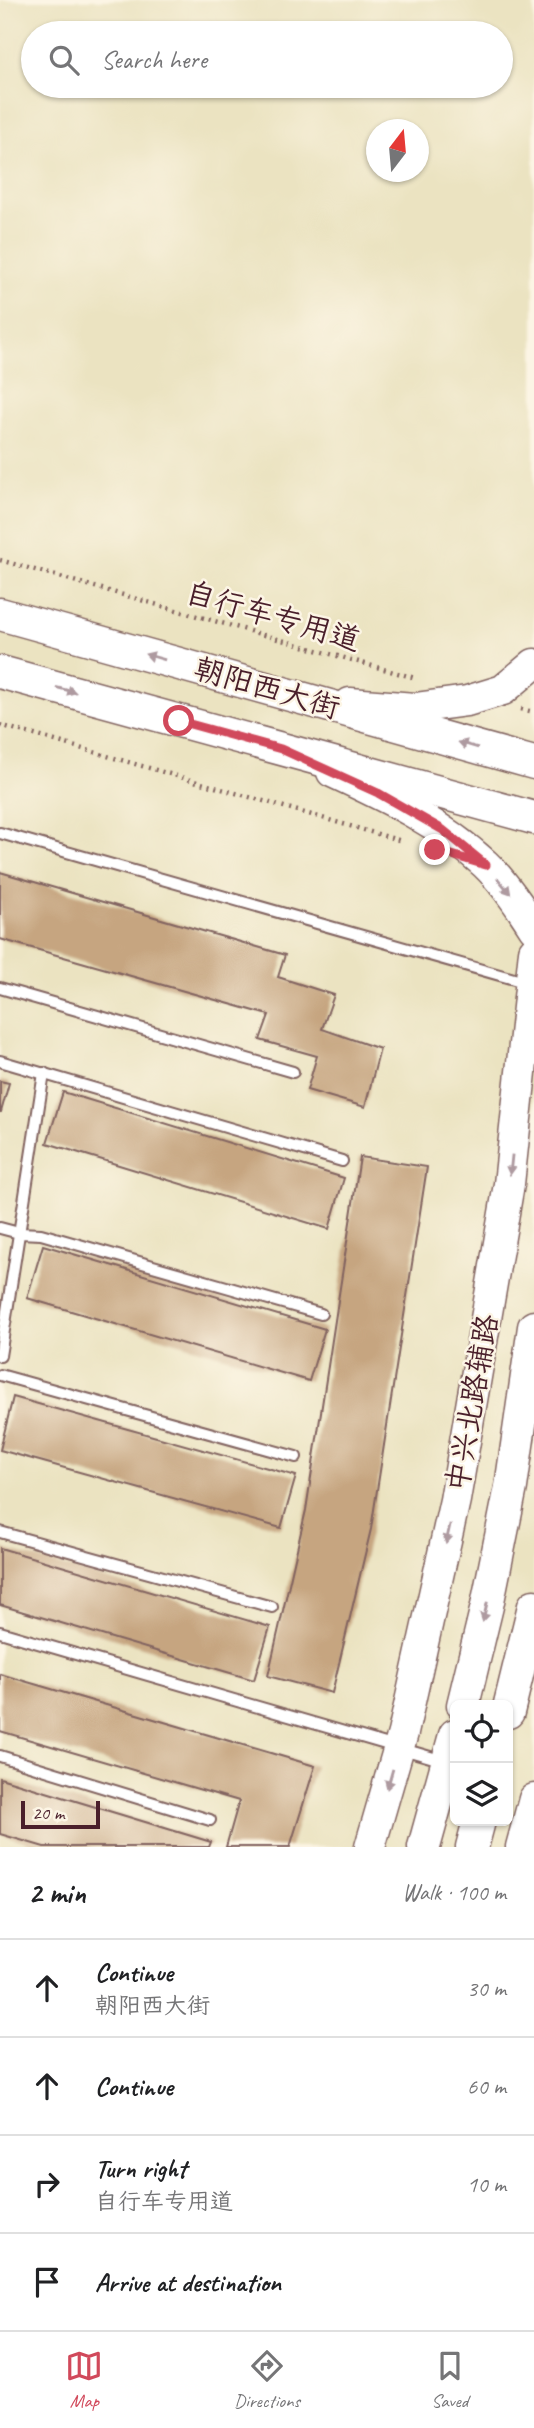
<!DOCTYPE html>
<html lang="en">
<head>
<meta charset="utf-8">
<style>
	:root { --surface:#fff; --page:#f2f2f2; --text:#202124; --muted:#757577; --line:#e0e0e0; --accent:#d1495b }
	body { margin:0; font-family:Caveat,"LXGW WenKai TC",sans-serif; background:var(--page); color:var(--text) }
	.controls { position:absolute; right:21px; bottom:21px; display:grid; overflow:hidden; border-radius:10px; box-shadow:0 2px 5px #0004 }
	.controls button { width:63px; height:63px; display:grid; place-items:center; padding:0; border:0; border-bottom:2px solid var(--line); background:var(--surface); color:var(--text); font:35px sans-serif }
	.compass { position:absolute; left:366px; top:119px; width:63px; height:63px; border-radius:50%; background:var(--surface); box-shadow:0 2px 5px #0004; rotate:16deg }
	.scale { position:absolute; left:21px; bottom:18px; width:79px; box-sizing:border-box; padding-left:7px; border:4px solid #4a1f2b; border-top:0; font-size:19px; line-height:24px; white-space:nowrap; color:#4a1f2b; -webkit-text-stroke:5px #fcf5e5; paint-order:stroke }
	.stop { position:absolute; width:21px; height:21px; margin:-16px; border:5px solid #d1495b; border-radius:50%; background:#fff }
	.stop.end { background:#d1495b; border-color:#fff; box-shadow:0 2px 7px #0008 }
	.list { margin:0; padding:0; list-style:none }
	h2 { display:flex; justify-content:space-between; align-items:center; height:91px; margin:0; padding:0 28px; font-size:30px }
	h2 small { font-size:23px; font-weight:400; color:var(--muted) }
	.list li { display:grid; grid-template-columns:46px 1fr auto; gap:21px; align-items:center; box-sizing:border-box; height:98px; padding:0 28px; border-top:2px solid var(--line) }
	.list b { display:block; font-size:26px; white-space:nowrap }
	.list p { margin:0; font-size:23px; white-space:nowrap; color:var(--muted) }
	.list em { font-size:23px; font-style:normal; color:var(--muted) }
	.icon { flex:none; width:38px; height:38px; fill:none; stroke:currentColor; stroke-width:2; stroke-linecap:round; stroke-linejoin:round }
	.map { position:relative; flex:none; width:534px; height:1847px; overflow:hidden }
	.search { position:absolute; background:var(--surface); box-shadow:0 2px 5px #0004; left:21px; right:21px; top:21px; height:77px; display:flex; align-items:center; gap:18px; box-sizing:border-box; padding:0 24px; border-radius:38px; color:var(--muted); font-size:26px }
	.sheet { height:483px; background:var(--surface) }
	nav { display:flex; justify-content:space-around; align-items:center; box-sizing:border-box; height:98px; border-top:2px solid var(--line); background:var(--surface); font-size:19px; color:var(--muted) }
	nav a { display:grid; justify-items:center; gap:4px }
	nav .on { color:var(--accent) }
	.map>svg:first-child { display:block }
</style>
</head>
<body>
<div class="map">
<svg width="534" height="1847" viewBox="0 0 534 1847">
	<rect width="100%" height="100%" fill="#fcf5e5"/>
	<filter id="ink" filterUnits="userSpaceOnUse"><feTurbulence type="fractalNoise" baseFrequency=".0143" numOctaves="2"/><feDisplacementMap in="SourceGraphic" scale="14" xChannelSelector="R" yChannelSelector="G"/><feConvolveMatrix kernelMatrix="1 2 1 2 8 2 1 2 1" color-interpolation-filters="sRGB"/></filter>
	<filter id="wash" filterUnits="userSpaceOnUse"><feTurbulence type="fractalNoise" baseFrequency=".00686" numOctaves="4" result="noise"/><feDisplacementMap in="SourceGraphic" scale="28" xChannelSelector="R" yChannelSelector="G"/><feGaussianBlur stdDeviation="1.57" result="paint"/><feColorMatrix in="noise" values="0 0 0 0 0 0 0 0 0 0 0 0 0 0 0 0 0 1.4 0 .05"/><feComposite in="paint" operator="in"/></filter>
	<g filter="url(#wash)">
		<rect width="100%" height="100%" fill="#ebe3c1"/>
		<g id="blocks">
			<g fill="#c6a580">
				<polygon points="0,872 285,955 278,977 334,995 322,1029 380,1049 365,1107 307,1090 317,1056 260,1040 269,1015 0,939"/>
				<polygon points="0,1081 9,1083 1,1112 0,1112"/>
				<polygon points="63,1092 344,1178 329,1229 47,1143"/>
				<polygon points="360,1157 427,1167 371,1529 332,1693 268,1676 306,1510"/>
				<polygon points="43,1245 325,1329 309,1381 27,1298"/>
				<polygon points="13,1397 296,1476 281,1528 0,1450"/>
				<polygon points="0,1548 270,1627 254,1680 0,1605"/>
				<polygon points="0,1674 315,1766 290,1847 226,1847 239,1801 0,1731"/>
				<polygon points="0,1778 211,1842 209,1847 44,1847 0,1834"/>
			</g>
		</g>
	</g>
	<g filter="url(#ink)">
		<use href="#blocks" fill-opacity="0" stroke="#826460" stroke-width="2"/>
		<g fill="none" stroke-linecap="round" stroke-linejoin="round">
			<g stroke="#826460" stroke-width="14">
				<g id="lane">
					<polyline points="0,833 528,983"/>
					<polyline points="0,988 293,1072"/>
					<polyline points="0,1061 342,1161"/>
					<polyline points="0,1228 19,1233 41,1234 321,1314"/>
					<polyline points="0,1356 44,1073"/>
					<polyline points="0,1375 296,1457"/>
					<polyline points="0,1532 272,1607"/>
					<polyline points="0,1632 444,1761"/>
					<polyline points="0,1756 210,1820"/>
				</g>
			</g>
			<g stroke="#826460" stroke-width="33">
				<g id="secondary">
					<polyline points="350,703 415,708 467,701 503,690 534,664"/>
					<path d="M332 772C386 797 441 823 485 864 504 882 520 906 534 928"/>
					<polyline points="370,1847 403,1733 455,1500 509,1184 534,951"/>
					<polyline points="521,1847 534,1799"/>
				</g>
			</g>
			<g stroke="#826460" stroke-width="35">
				<g id="primary">
					<polyline points="0,614 534,763"/>
					<polyline points="0,672 534,818"/>
					<polyline points="463,1705 487,1606 511,1487 534,1327"/>
					<polyline points="508,1712 534,1606"/>
					<polyline points="424,1847 455,1735"/>
					<polyline points="472,1847 479,1821"/>
				</g>
			</g>
			<g stroke="#826460" stroke-width="4.5" stroke-dasharray="2 5" stroke-linecap="butt">
				<polyline points="0,560 415,678"/>
				<polyline points="521,709 534,712"/>
				<polyline points="0,725 402,841"/>
			</g>
			<use href="#lane" stroke="#fff" stroke-width="10"/>
			<use href="#secondary" stroke="#fff" stroke-width="30"/>
			<use href="#primary" stroke="#fff" stroke-width="32"/>
		</g>
		<defs><path id="oneway-solid" d="M-6-.8H1V-3.2L6.5 0L1 3.2V.8H-6Z" transform="scale(1.75)"/></defs>
		<g fill="#ae9aa0">
			<use href="#oneway-solid" transform="translate(155 657) rotate(-164)"/>
			<use href="#oneway-solid" transform="translate(66 690) rotate(15)"/>
			<use href="#oneway-solid" transform="translate(468 745) rotate(-164)"/>
			<use href="#oneway-solid" transform="translate(504 886) rotate(50)"/>
			<use href="#oneway-solid" transform="translate(511 1165) rotate(96)"/>
			<use href="#oneway-solid" transform="translate(448 1534) rotate(102)"/>
			<use href="#oneway-solid" transform="translate(485 1612) rotate(103)"/>
			<use href="#oneway-solid" transform="translate(390 1779) rotate(106)"/>
		</g>
	</g>
	<g fill="none" stroke-linecap="round" stroke-linejoin="round" filter="url(#ink)">
		<polyline stroke="#d1495b" stroke-width="9" points="179,721 281,749 378,793 443,830 486,865 435,850"/>
	</g>
	<g text-anchor="middle" dominant-baseline="central" stroke-width="5" stroke-linejoin="round" paint-order="stroke">
		<g font-size="30" fill="#4a1f2b" stroke="#fcf5e5">
			<text transform="translate(273 616) rotate(16)">自行车专用道</text>
			<text transform="translate(267 688) rotate(16)">朝阳西大街</text>
			<text transform="translate(472 1403) rotate(-80)">中兴北路辅路</text>
		</g>
	</g>
</svg>
<div class="controls">
<button><svg class="icon" aria-label="locate" viewBox="0 0 24 24"><circle cx="12" cy="12" r="6"/><path d="M12 2v4M12 18v4M2 12h4M18 12h4"/></svg></button>
<button><svg class="icon" aria-label="layers" viewBox="0 0 24 24"><path d="M12 4l9 5-9 5-9-5zM3 14l9 5 9-5"/></svg></button>
</div>
<svg class="compass" viewBox="-18 -18 36 36"><path d="M0-13l5 13h-10z" fill="#e53935"/><path d="M0 13l5-13h-10z" fill="#757577"/></svg>
<div class="scale">20 m</div>
<div class="stop" style="left:179px;top:721px"></div>
<div class="stop end" style="left:435px;top:850px"></div>
<div class="search"><svg class="icon" aria-label="search" viewBox="0 0 24 24"><circle cx="10" cy="10" r="6"/><path d="M15 15l6 6"/></svg>Search here</div>
</div>
<section class="sheet">
<h2>2 min<small>Walk · 100 m</small></h2>
<ul class="list">
<li><svg class="icon" aria-label="ahead" viewBox="0 0 24 24"><path d="M12 20V5M6 11l6-6 6 6"/></svg><div><b>Continue</b><p>朝阳西大街</p></div><em>30 m</em></li>
<li><svg class="icon" aria-label="ahead" viewBox="0 0 24 24"><path d="M12 20V5M6 11l6-6 6 6"/></svg><div><b>Continue</b></div><em>60 m</em></li>
<li><svg class="icon" aria-label="right" viewBox="0 0 24 24"><path d="M7 20v-9h11M14 6l5 5-5 5"/></svg><div><b>Turn right</b><p>自行车专用道</p></div><em>10 m</em></li>
<li><svg class="icon" aria-label="arrive" viewBox="0 0 24 24"><path d="M6 21V4h12l-3 4 3 4H6"/></svg><div><b>Arrive at destination</b></div></li>
</ul>
</section>
<nav>
<a class="on"><svg class="icon" aria-label="map" viewBox="0 0 24 24"><path d="M3 6l6-2 6 2 6-2v14l-6 2-6-2-6 2zM9 4v14M15 6v14"/></svg>Map</a>
<a><svg class="icon" aria-label="directions" viewBox="0 0 24 24"><path d="M12 3l9 9-9 9-9-9zM9 14v-3h6M13 9l2 2-2 2"/></svg>Directions</a>
<a><svg class="icon" aria-label="saved" viewBox="0 0 24 24"><path d="M7 4h10v16l-5-4-5 4z"/></svg>Saved</a>
</nav>
</body>
</html>
